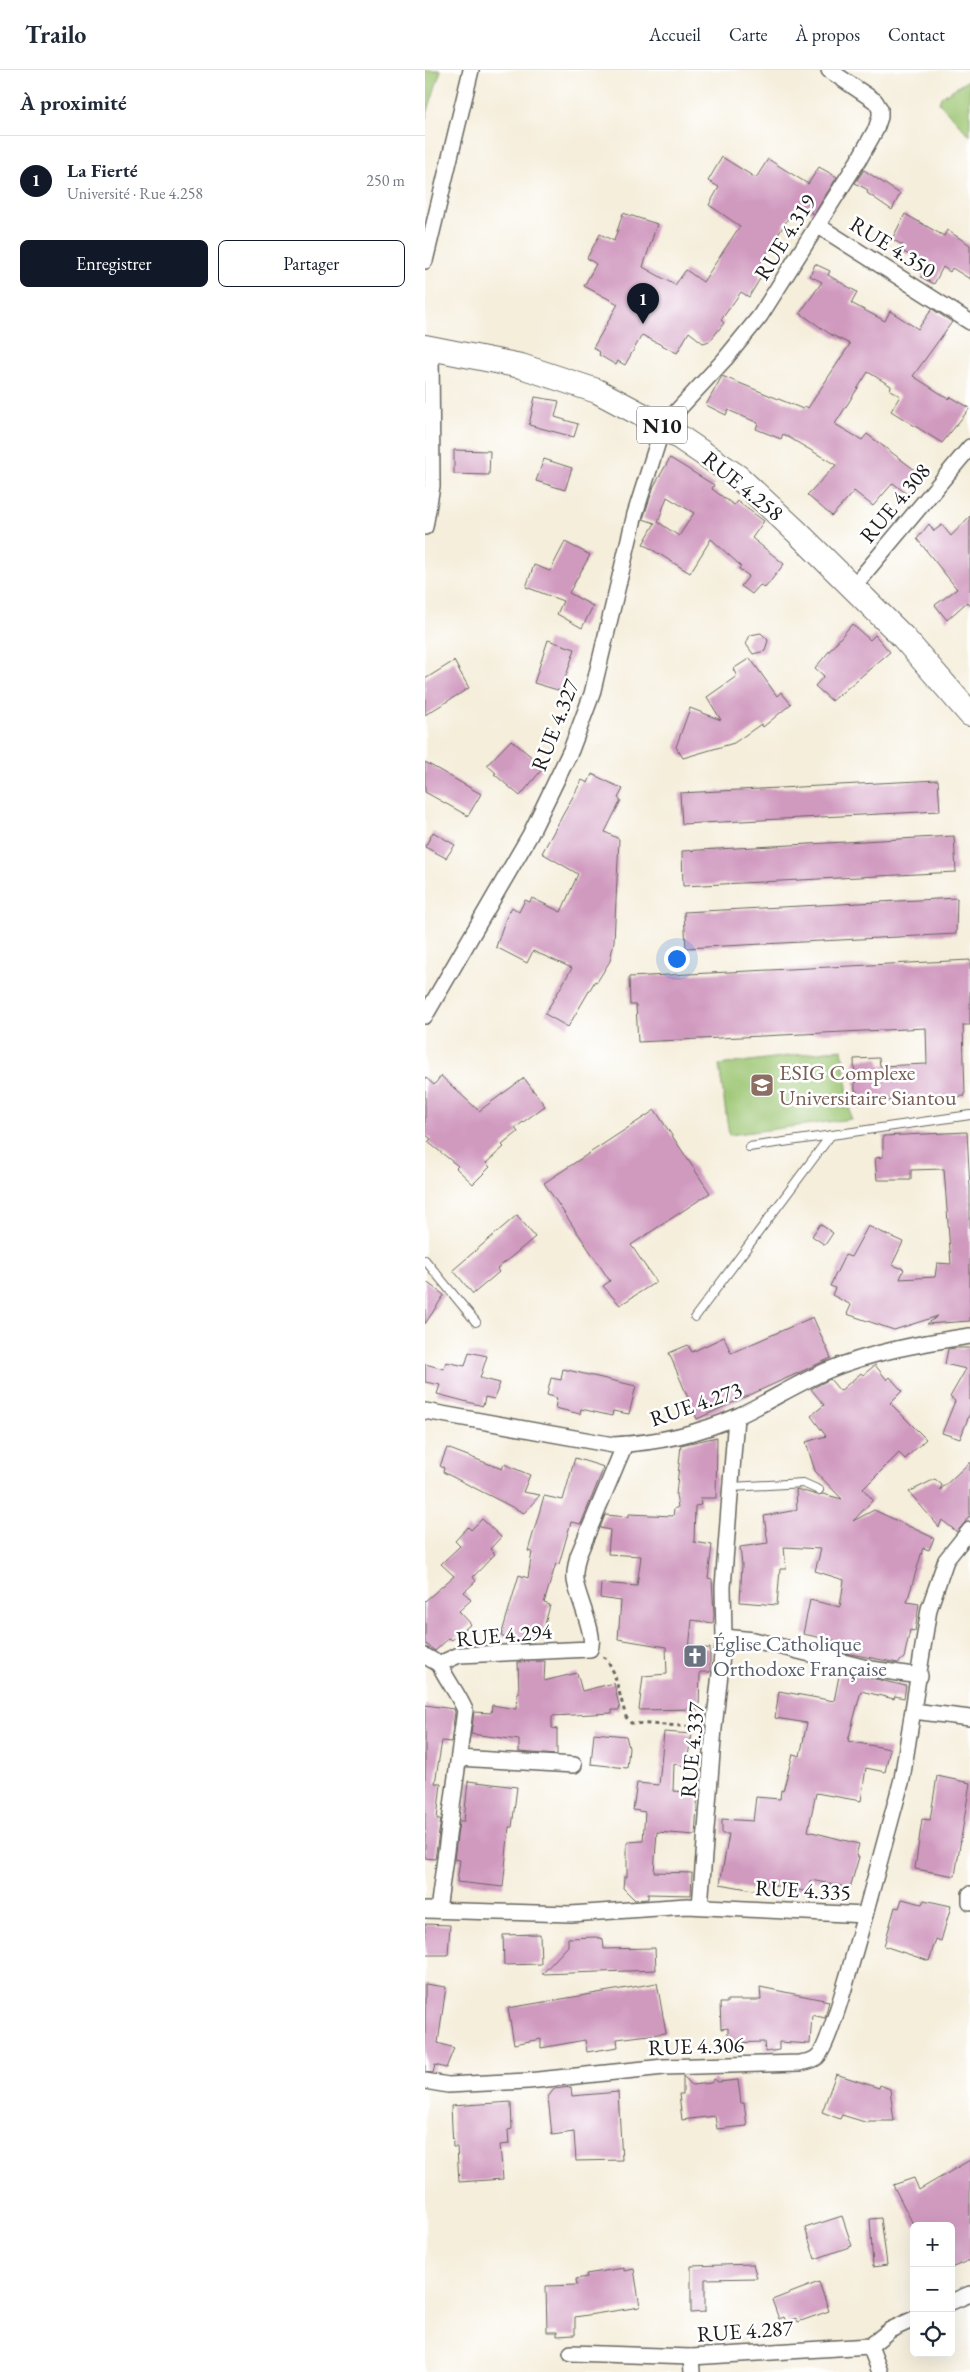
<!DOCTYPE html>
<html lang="fr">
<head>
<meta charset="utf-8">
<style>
	:root { --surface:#fff; --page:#f6f6f7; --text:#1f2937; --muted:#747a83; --line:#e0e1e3; --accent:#111827 }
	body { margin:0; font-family:"EB Garamond",serif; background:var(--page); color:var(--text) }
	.controls { position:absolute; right:15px; bottom:15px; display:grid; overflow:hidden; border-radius:8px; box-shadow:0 5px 20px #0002 }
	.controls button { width:45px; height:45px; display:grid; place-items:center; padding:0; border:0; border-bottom:1px solid var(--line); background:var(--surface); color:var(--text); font:25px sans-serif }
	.you { position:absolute; left:251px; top:888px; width:18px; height:18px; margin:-12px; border:4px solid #fff; border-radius:50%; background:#1a73e8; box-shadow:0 0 0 8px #1a73e833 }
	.badge { display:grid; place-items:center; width:32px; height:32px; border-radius:50%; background:var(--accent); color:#fff; font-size:16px; font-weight:700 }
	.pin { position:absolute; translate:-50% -41px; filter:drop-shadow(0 1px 2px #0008) }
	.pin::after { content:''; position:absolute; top:26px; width:18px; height:15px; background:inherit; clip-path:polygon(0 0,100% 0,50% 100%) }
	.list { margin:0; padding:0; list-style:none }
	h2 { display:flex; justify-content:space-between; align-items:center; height:65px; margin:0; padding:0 20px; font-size:21px }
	h2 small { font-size:16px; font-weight:400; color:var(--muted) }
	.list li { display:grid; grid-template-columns:32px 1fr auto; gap:15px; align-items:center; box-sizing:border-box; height:90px; padding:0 20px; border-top:1px solid var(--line) }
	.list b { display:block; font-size:19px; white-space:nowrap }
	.list p { margin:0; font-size:16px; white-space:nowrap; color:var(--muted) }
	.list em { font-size:16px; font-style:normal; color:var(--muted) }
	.actions { display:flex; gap:10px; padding:15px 20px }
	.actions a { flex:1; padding:11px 0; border:1px solid var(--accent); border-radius:8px; text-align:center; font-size:18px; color:var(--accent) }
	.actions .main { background:var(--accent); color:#fff }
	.icon { flex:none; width:28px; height:28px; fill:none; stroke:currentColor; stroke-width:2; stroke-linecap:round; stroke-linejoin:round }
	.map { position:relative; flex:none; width:545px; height:2302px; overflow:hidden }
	header { display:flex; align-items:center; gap:30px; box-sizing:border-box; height:70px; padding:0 25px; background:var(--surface); border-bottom:1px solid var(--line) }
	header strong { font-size:24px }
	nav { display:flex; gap:28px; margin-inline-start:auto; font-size:18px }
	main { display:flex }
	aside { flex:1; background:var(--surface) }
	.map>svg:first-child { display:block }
</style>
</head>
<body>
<header>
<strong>Trailo</strong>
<nav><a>Accueil</a><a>Carte</a><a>À propos</a><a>Contact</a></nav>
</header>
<main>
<aside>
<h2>À proximité<small></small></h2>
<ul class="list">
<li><span class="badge">1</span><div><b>La Fierté</b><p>Université · Rue 4.258</p></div><em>250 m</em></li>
</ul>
<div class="actions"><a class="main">Enregistrer</a><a>Partager</a></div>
</aside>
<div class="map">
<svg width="545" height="2302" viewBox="0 0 545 2302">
	<rect width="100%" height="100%" fill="#fff"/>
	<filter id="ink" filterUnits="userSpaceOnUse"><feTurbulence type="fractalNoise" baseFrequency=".02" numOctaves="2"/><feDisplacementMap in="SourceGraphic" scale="10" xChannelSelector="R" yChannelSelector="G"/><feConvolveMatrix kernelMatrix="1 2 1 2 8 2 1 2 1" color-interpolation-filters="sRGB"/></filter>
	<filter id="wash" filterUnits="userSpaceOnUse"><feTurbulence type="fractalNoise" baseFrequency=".0096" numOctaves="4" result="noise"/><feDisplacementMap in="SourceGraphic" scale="20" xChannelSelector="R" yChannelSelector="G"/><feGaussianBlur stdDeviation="1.12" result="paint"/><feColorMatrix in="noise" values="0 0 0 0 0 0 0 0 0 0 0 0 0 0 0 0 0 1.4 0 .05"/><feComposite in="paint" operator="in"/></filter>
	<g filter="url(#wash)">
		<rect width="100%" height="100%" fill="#f5eedb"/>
		<g fill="#9bc571" stroke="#5c7046">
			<polygon points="0,0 16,0 0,50"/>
			<polygon points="545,9 545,66 514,33 516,27"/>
			<polygon points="417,979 426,1049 304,1065 294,995"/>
		</g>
		<g id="blocks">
			<g fill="#d09abf" fill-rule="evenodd">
				<polygon points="297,87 331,108 343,89 383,114 394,97 412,107 389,144 372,134 332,199 335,201 333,205 336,207 324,227 316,222 296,250 299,253 285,271 278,273 264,262 252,283 217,265 200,295 193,291 191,295 174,285 175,282 168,278 193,234 159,216 171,194 162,188 175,164 189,171 198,143 232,154 218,197 250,215 261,200 278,212 315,156 284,135 294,117 283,111"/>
				<polygon points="439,100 475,124 467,140 442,123 443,120 430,113"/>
				<polygon points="480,144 519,166 522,160 545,175 545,209 527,198 525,202 518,197 509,214 496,207 503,194 476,181 479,176 467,169"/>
				<polygon points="390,194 405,201 403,205 432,222 426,233 460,251 465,241 493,259 507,239 527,252 488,306 524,329 526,327 545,338 517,373 466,341 475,326 465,320 466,316 443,302 410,354 437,370 442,364 498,406 482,424 468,413 448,436 429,421 407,446 382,425 411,395 358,364 356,369 331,359 333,353 303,340 301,345 281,335 297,306 378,339 380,336 383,338 425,274 405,264 375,243 397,212 385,206"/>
				<polygon points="110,327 134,331 130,347 153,354 149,367 104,355"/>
				<polygon points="29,380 65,381 64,405 29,404"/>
				<path d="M245 388 289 415 287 419 309 435 312 431 339 451 327 468 359 494 340 518 335 515 327 524 316 516 324 506 314 499 316 496 286 469 265 503 218 474 230 453 218 449 229 416ZM242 427 269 443 254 466 233 452Z"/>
				<polygon points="119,389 147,398 140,420 111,411"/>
				<polygon points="545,446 545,536 542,532 522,550 510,535 532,519 492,469 504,454 509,461 517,455 526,466"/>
				<polygon points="140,472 165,485 144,523 168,536 157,558 132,544 138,531 101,517 109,495 125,501"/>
				<polygon points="427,554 445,570 450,565 465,582 407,631 390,616 399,606 390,598"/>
				<polygon points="336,563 343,570 340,581 328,584 321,574 325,565"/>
				<polygon points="123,570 150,579 136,621 109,613"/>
				<polygon points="325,588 352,626 356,622 366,634 338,657 336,654 309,673 258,688 251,677 265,638 296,650 282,627 312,606 308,599"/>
				<polygon points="29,591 44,618 0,645 0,609"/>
				<polygon points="86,670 119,697 95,726 69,704 71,703 62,695"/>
				<polygon points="0,692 56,724 43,746 0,722"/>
				<polygon points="167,704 198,719 193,728 196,730 180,762 194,769 189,871 185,891 172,912 170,911 143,957 120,944 147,898 108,881 102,893 71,877 80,850 87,837 94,842 100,830 105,832 107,828 136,842 153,804 117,783 157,710 163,713"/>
				<polygon points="513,710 515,741 257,754 255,723"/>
				<polygon points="8,762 30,775 21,788 0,777"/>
				<polygon points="529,766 531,802 258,816 257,781"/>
				<polygon points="532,828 531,864 261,878 259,842"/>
				<polygon points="545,890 545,955 538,955 540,1026 433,1033 432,1021 430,1021 429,989 454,988 455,996 502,994 501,958 213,972 211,935 205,935 204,907"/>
				<polygon points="16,1006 54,1041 99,1008 120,1036 90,1058 93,1062 77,1075 79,1077 61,1093 65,1097 48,1114 31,1098 33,1096 3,1072 6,1069 0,1064 0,1007 9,1015"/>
				<polygon points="230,1040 285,1123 206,1175 231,1212 195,1235 178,1216 185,1211 119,1113"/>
				<polygon points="542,1062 545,1118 545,1251 502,1254 513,1246 469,1260 422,1244 426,1235 407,1225 410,1218 405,1216 420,1185 426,1187 443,1156 478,1172 467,1195 479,1199 475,1209 510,1207 512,1193 526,1194 519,1099 486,1100 486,1110 452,1110 450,1088 458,1087 458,1066"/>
				<polygon points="92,1145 110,1167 72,1199 74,1202 48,1224 28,1200"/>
				<polygon points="395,1154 408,1163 400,1175 387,1166"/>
				<polygon points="0,1211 19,1225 0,1254"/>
				<polygon points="388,1247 406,1288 272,1349 244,1283 263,1275 267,1282 299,1267 306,1283"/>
				<polygon points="531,1278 545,1278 545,1343 535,1369 517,1363 530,1331 525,1327 541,1299 520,1294 523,1279"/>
				<polygon points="44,1282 62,1286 55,1308 75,1313 69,1329 60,1327 58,1336 12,1324 15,1315 0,1312 0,1294 19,1299 21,1292 40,1296"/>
				<polygon points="450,1295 462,1310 465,1307 477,1321 465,1333 501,1369 480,1389 474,1383 438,1419 448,1430 428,1451 449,1440 509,1468 504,1480 498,1478 482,1532 494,1534 490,1561 485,1560 479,1588 473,1593 415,1582 417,1572 378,1564 385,1530 415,1537 419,1510 390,1501 396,1479 359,1477 361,1499 355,1499 352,1535 315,1532 317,1495 315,1477 343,1473 339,1446 372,1440 371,1419 392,1425 398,1424 417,1429 390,1401 381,1372 401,1366 386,1346 399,1335 386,1319 405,1309 415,1321 436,1303 438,1305"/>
				<polygon points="138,1299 211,1316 204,1344 188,1341 187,1346 156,1339 155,1344 130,1338 132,1328 122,1325 126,1308 136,1310"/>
				<polygon points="292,1367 291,1428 275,1428 276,1435 270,1436 269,1472 287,1475 283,1508 287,1509 289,1545 288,1553 267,1550 264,1579 285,1578 285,1602 275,1602 274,1639 214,1640 218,1606 242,1604 241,1577 193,1569 196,1531 175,1528 176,1513 212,1516 216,1486 183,1484 185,1460 175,1458 180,1445 204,1447 204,1444 248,1446 249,1439 253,1437 251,1425 256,1375"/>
				<polygon points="22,1378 77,1399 79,1394 105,1405 98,1422 115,1425 99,1443 18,1402 19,1398 15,1396"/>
				<polygon points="150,1388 179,1397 156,1454 146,1452 134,1494 131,1493 119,1533 125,1535 118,1562 112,1560 108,1572 93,1573 76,1566 94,1505 103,1508 107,1482 103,1481 119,1426 138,1430"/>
				<polygon points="545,1392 545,1446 532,1462 517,1450 514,1457 484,1422 510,1409 517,1415 515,1420"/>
				<polygon points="57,1449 76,1467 65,1479 70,1484 48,1507 51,1511 39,1522 46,1530 34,1541 46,1554 27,1570 24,1568 10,1581 0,1573 0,1531 29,1506 16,1494 35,1476 30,1471 43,1457 46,1460"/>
				<polygon points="120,1591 119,1611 152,1603 157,1621 189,1613 195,1640 187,1640 187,1643 127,1646 127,1658 132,1659 132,1685 94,1682 94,1670 46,1664 49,1642 66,1643 67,1635 91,1639 92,1623 94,1623 93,1592"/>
				<polygon points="415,1601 481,1616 479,1628 470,1626 469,1629 436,1621 423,1671 465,1679 460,1702 441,1698 436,1731 391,1723 383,1761 434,1774 431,1786 434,1787 425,1818 386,1810 384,1822 347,1815 345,1823 295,1814 304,1764 297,1764 297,1749 328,1751 331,1727 355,1729 356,1720 358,1721 368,1684 375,1686 382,1653 350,1648 354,1621 409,1631"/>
				<polygon points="0,1635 29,1639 30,1642 26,1672 17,1671 10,1713 16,1713 12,1749 16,1749 10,1789 0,1788"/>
				<polygon points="239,1662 267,1664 261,1696 249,1694 248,1721 273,1723 270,1765 232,1762 229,1802 267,1803 266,1825 223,1824 223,1829 210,1830 198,1818 199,1807 202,1807 202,1772 218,1771 220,1742 208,1740 212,1713 234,1715"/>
				<polygon points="169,1663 201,1666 204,1678 202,1698 166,1694"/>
				<polygon points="512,1706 545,1713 530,1806 490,1799 497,1749 505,1750"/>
				<polygon points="43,1711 92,1717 87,1757 84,1757 78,1817 32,1812 35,1790 29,1789 34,1751 39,1751"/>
				<polygon points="477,1829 497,1834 499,1830 526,1836 516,1871 511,1869 504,1891 459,1876 470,1837 474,1838"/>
				<polygon points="0,1854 25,1855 23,1885 0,1885"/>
				<polygon points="115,1864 116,1894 79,1895 78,1865"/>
				<polygon points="171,1867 178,1869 179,1879 230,1878 231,1900 117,1904 143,1876 143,1868"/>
				<polygon points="232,1913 241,1963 192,1969 193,1977 162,1982 160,1970 116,1978 116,1969 89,1974 83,1938"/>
				<polygon points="0,1914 21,1917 13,1973 29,1978 21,1998 10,1995 8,2003 0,2002"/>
				<polygon points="335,1917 404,1931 400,1948 387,1945 385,1974 354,1972 354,1980 340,1982 339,1972 303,1973 303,1958 296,1959 295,1933 302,1933 302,1930 336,1930"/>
				<polygon points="411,2004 454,2018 455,2015 465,2019 469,2051 444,2051 443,2053 417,2045 415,2049 397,2042"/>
				<polygon points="258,2006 267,2015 286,2013 289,2009 293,2012 313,2010 316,2033 319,2033 322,2056 292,2059 290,2046 257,2050 254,2024 258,2024"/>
				<polygon points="146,2017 147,2026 193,2022 197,2090 151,2091 149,2062 127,2065 123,2027 129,2019"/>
				<polygon points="86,2032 87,2059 83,2060 84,2074 75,2075 78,2109 34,2112 32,2077 28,2077 26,2036"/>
				<polygon points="545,2090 545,2190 526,2198 526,2156 489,2156 468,2115 489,2108 494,2120"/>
				<polygon points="417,2146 427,2176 390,2189 380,2158"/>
				<polygon points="456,2148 462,2195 448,2197 445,2149"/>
				<polygon points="328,2194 332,2208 280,2209 280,2242 266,2243 266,2196"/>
				<polygon points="199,2198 199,2201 209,2199 215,2237 150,2247 150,2265 132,2266 132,2262 122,2262 121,2216 152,2215 151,2209 162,2207 161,2204"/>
				<polygon points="394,2212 404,2241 373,2252 371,2248 361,2252 359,2247 354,2249 347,2230"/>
			</g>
		</g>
	</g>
	<g filter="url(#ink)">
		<use href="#blocks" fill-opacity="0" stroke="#68665f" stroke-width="1"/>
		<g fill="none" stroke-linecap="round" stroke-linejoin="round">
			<g stroke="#68665f" stroke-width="10">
				<g id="service">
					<polyline points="324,1077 545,1045"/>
					<polyline points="0,1190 51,1252"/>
					<polyline points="270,1247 406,1065"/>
					<polyline points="307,1417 378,1413 394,1420"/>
				</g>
			</g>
			<g stroke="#68665f" stroke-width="18">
				<g id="minor">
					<polyline points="392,155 545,252"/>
					<polyline points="0,191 46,0"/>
					<polyline points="0,457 7,416 6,278"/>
					<polyline points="428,517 545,377"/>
					<polyline points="0,946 105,765 146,680 167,624 210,444 238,356 300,289 335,246 433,91 451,59 455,47 455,39 450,31 404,0"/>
					<path d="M0 1341 188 1375C231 1373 273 1364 313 1346 343 1332 371 1314 401 1301 446 1282 497 1273 545 1266"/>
					<polyline points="299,1567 329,1570 446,1599 495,1606"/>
					<path d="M0 1586 14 1594 34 1585 165 1579C172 1566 152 1527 150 1510 149 1502 151 1494 153 1486L200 1374"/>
					<polyline points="488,1641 545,1648"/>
					<polyline points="34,1688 149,1695"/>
					<polyline points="545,1824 545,1832"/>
					<polyline points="275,1836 289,1658 299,1567 298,1517 311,1347"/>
					<polyline points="0,1840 146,1844 262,1836 440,1845 477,1709 504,1539 521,1490 545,1460"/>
					<path d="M13 1840 40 1640C33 1624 22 1610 14 1594"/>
					<path d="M0 2011 23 2015 103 2011 239 1997 374 1993C380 1992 388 1991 392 1987 404 1979 434 1866 440 1845"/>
					<polyline points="526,2232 545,2224"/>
					<polyline points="445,2276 455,2302"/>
					<polyline points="146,2283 266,2287 445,2276 465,2260 489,2249"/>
					<polyline points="266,2287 267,2302"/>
				</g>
			</g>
			<g stroke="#68665f" stroke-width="26">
				<polyline id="trunk" points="0,277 96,296 172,321 238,356 313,407 372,462 478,567 545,644"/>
			</g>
			<polyline stroke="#68665f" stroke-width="3" stroke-dasharray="4 4" stroke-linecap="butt" points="178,1587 182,1589 189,1603 201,1647 206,1653 273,1657"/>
			<use href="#service" stroke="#fff" stroke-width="8"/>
			<use href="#minor" stroke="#fff" stroke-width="15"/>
			<use href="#trunk" stroke="#fff" stroke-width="24"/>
		</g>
	</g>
	<defs>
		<g id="university-square" transform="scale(1.25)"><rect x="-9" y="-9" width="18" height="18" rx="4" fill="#8d6e63" stroke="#fff"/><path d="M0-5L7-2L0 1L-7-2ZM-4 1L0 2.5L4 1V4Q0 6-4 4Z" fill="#fff"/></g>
		<g id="church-square" transform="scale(1.25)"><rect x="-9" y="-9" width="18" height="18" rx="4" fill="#6b7280" stroke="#fff"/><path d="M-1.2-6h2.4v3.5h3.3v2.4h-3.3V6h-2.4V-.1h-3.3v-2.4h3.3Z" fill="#fff"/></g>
	</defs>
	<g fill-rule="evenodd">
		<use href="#university-square" x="337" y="1015"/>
		<use href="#church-square" x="270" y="1586"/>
	</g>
	<g text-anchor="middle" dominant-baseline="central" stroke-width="5" stroke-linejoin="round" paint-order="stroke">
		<rect fill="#fff" stroke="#606060" stroke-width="1" x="212" y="336.5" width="50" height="37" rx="4"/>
		<g font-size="21" font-weight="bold" fill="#1c1c1c">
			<text x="237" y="355">N10</text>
		</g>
		<g font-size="22" fill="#1c1c1c" stroke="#fff">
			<text transform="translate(360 167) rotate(-58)">RUE 4.319</text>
			<text transform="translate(468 177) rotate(32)">RUE 4.350</text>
			<text transform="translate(318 416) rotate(39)">RUE 4.258</text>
			<text transform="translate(470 433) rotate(-50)">RUE 4.308</text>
			<text transform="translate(130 655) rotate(-69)">RUE 4.327</text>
			<text transform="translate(271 1334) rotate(-19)">RUE 4.273</text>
			<text transform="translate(79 1565) rotate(-5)">RUE 4.294</text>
			<text transform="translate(267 1680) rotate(-85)">RUE 4.337</text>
			<text transform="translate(378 1820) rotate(3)">RUE 4.335</text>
			<text transform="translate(271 1976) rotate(-2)">RUE 4.306</text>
			<text transform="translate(320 2261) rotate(-4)">RUE 4.287</text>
		</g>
		<g font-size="22" fill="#785e54" stroke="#fff" text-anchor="start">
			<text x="354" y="1002">ESIG Complexe<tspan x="354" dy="25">Universitaire Siantou</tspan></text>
		</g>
		<g font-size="22" fill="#5b616d" stroke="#fff" text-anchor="start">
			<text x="288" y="1573">Église Catholique<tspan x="288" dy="25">Orthodoxe Française</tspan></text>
		</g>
	</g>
</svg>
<div class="controls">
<button>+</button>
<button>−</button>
<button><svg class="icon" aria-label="locate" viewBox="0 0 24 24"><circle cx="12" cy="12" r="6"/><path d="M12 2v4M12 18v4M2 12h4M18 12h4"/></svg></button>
</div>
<div class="you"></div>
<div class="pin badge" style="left:218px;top:254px">1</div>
</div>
</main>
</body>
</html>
